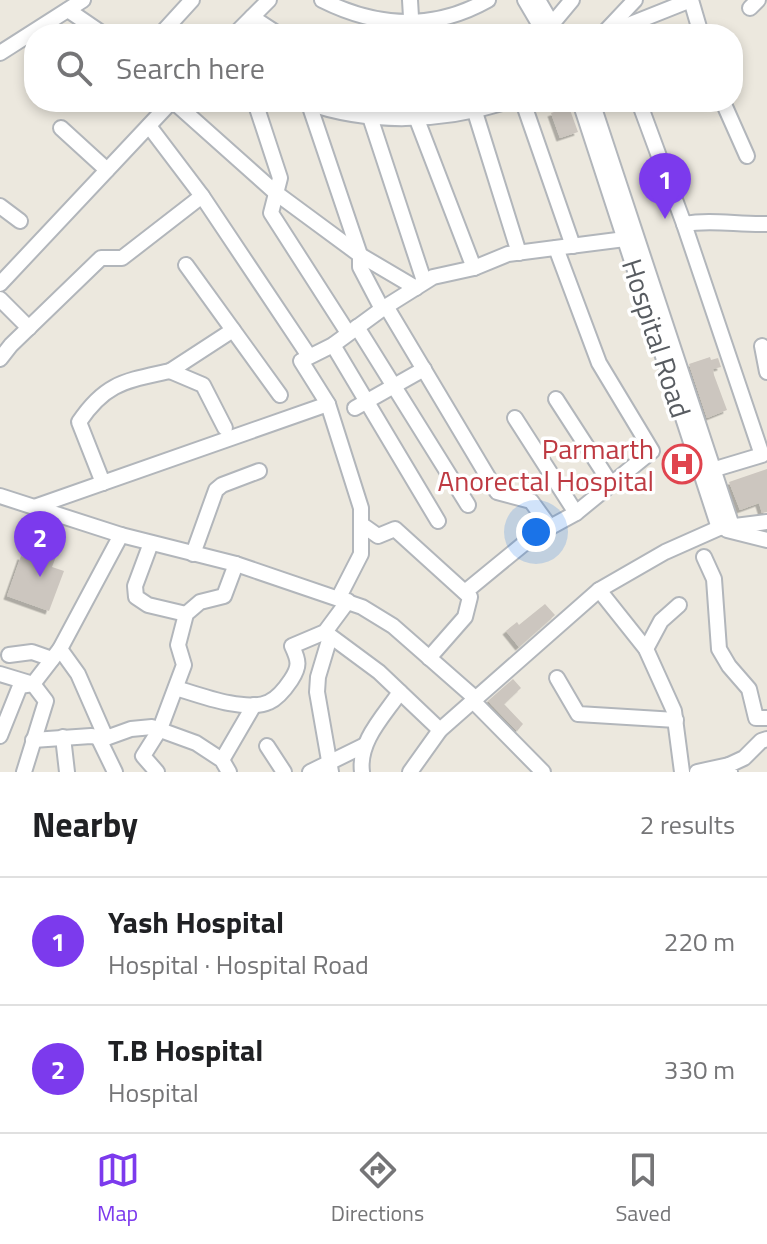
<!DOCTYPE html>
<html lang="en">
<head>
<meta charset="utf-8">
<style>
	:root { --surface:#fff; --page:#f2f2f2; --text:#202124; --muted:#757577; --line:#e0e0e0; --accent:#7c3aed }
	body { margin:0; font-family:"Titillium Web",sans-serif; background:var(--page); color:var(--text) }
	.you { position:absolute; left:536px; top:532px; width:28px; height:28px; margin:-20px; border:6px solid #fff; border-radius:50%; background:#1a73e8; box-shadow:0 0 0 12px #1a73e833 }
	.badge { display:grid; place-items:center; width:52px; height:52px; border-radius:50%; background:var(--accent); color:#fff; font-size:26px; font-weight:700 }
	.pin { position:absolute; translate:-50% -66px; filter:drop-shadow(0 2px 4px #0008) }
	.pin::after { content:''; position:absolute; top:42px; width:28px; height:24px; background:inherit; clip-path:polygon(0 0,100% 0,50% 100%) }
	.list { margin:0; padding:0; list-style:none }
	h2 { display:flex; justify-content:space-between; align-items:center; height:104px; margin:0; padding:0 32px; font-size:34px }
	h2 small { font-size:26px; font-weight:400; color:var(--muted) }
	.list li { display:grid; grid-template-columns:52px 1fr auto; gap:24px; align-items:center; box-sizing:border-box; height:128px; padding:0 32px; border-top:2px solid var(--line) }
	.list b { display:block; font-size:30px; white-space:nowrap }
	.list p { margin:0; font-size:26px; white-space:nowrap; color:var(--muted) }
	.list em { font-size:26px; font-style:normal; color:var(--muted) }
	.icon { flex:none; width:44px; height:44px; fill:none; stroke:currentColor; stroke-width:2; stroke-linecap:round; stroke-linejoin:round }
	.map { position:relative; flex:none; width:767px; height:772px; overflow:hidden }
	.search { position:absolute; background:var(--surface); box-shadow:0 4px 12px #0003; left:24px; right:24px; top:24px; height:88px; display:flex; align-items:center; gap:20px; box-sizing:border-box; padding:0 28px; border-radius:32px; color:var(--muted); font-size:30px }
	.sheet { height:360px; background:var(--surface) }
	nav { display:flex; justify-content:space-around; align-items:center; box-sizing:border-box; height:112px; border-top:2px solid var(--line); background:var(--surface); font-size:22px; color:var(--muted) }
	nav a { display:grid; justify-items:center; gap:4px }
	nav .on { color:var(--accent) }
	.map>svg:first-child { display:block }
</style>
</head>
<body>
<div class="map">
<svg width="767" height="772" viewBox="0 0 767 772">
	<defs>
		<filter id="shadow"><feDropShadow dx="-3.5" dy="3.5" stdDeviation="0" flood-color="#0004"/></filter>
	</defs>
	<rect width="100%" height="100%" fill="#ece8de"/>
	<g fill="#ccc6bf" filter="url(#shadow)">
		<polygon points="569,107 578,132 560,138 551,113"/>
		<polygon points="710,357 711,360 718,358 721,367 713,369 714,375 727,410 707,418 689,364"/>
		<polygon points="767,469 767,512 762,513 759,503 740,510 729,482"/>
		<polygon points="40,548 57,554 52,567 64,571 49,611 7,596 21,556 35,561"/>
		<polygon points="545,604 555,615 519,647 506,631 517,622 519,625"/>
		<polygon points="513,679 521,688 504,704 523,724 517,731 488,701"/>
	</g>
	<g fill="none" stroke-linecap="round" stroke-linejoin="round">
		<g stroke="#b2b6bb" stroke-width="18">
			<g id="minor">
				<path d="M322 0C378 28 433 31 488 0"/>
				<polyline points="410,0 412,34"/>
				<polyline points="525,0 545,34"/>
				<polyline points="538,0 558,34"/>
				<polyline points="691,0 701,34"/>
				<polyline points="750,8 758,0"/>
				<polyline points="68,10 103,34"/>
				<polyline points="252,17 278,34"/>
				<polyline points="552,24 572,0"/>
				<polyline points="613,31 691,0"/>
				<polyline points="161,34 192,0"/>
				<polyline points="235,34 269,0"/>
				<polyline points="603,34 635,0"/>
				<polyline points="0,53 83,0"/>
				<polyline points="174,102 276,193 360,255 416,288"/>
				<polyline points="255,102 280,178 271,213 348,333"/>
				<path d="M305 102C370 125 441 122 506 102"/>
				<polyline points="416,102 416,117 474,268"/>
				<polyline points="523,102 573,246"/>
				<polyline points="580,102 719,528"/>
				<polyline points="592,102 732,526"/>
				<path d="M639 102 684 224C712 219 738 225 767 224"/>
				<polyline points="723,102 747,156"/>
				<polyline points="309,104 360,255 360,267 382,309"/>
				<polyline points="475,112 519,253"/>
				<polyline points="370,117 424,281"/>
				<polyline points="149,126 202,196 309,356"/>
				<polyline points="61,128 107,170"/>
				<polyline points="0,206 20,221"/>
				<polyline points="684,224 762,455 712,470"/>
				<polyline points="186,265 280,395"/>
				<polyline points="0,284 171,102"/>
				<polyline points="0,299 29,328"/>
				<polyline points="386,306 497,492 531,501 550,527"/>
				<polyline points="357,327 468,505"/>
				<polyline points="333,345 438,521"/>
				<polyline points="762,346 767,372"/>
				<polyline points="0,359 11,345 101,258 122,258 202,196"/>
				<polyline points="556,399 611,484"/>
				<polyline points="355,408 424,369"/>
				<polyline points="515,418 576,513"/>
				<polyline points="225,428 203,385 170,371 233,330"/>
				<path d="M103 483 79 422C106 382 126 381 170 371"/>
				<polyline points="0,496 121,535 236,564 362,607 393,626 475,698"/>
				<polyline points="37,506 328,404"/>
				<polyline points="361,524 378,536 395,529 470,597 465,617 429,658"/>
				<polyline points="727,530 767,540"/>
				<polyline points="151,543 135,586 136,597 148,605 186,614"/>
				<polyline points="193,554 216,490 222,485 259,471"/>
				<polyline points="704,557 714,579 719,649 729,666 749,689 756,718 767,718"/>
				<polyline points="599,590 646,649 674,711 682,772"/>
				<polyline points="465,592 532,537 576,513 652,451 599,363 556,248"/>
				<polyline points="339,597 361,554 361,508 328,404 301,361 333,345 382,309 433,277 474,268 508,254 625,239"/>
				<polyline points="325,632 379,672 440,730"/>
				<polyline points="330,637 318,677 317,692 331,772"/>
				<polyline points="60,649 78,674 106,738"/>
				<polyline points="646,649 661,621 679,605"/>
				<polyline points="9,655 32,652 52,659"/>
				<polyline points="0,674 33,684 46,701 24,772"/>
				<polyline points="557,678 578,714 676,720"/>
				<path d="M176 688C199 695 246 713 269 702 278 698 285 689 291 680 300 666 299 661 292 646L325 632 348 601"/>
				<polyline points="472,700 543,772"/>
				<polyline points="0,736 20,686 33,684 60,649 121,535"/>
				<polyline points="63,737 67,772"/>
				<polyline points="98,737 115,772"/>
				<polyline points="33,740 91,736 106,738 131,729 152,727 196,743 222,760 229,772"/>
				<polyline points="267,746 284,772"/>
				<polyline points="222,760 254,705"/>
				<polyline points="157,772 143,756 160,729 184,665 178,645 186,614 200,602 224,596 236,564"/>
				<polyline points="310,772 365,745"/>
				<path d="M362 772C358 741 384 716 400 692"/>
				<polyline points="410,772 440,730 599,590 665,552 719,528 767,522"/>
				<polyline points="697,772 729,765"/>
				<polyline points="730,772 729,765 744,758 761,741 767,739"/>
			</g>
		</g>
		<use href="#minor" stroke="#fff" stroke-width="14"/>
	</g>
	<defs>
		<g id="hospital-ring" transform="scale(2)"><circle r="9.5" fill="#fff" stroke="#e0444e" stroke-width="1.5"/><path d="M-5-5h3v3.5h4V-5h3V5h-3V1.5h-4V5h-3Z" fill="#e0444e"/></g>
	</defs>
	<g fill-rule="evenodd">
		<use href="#hospital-ring" x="682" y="464"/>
	</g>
	<g text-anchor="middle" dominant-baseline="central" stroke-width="7" stroke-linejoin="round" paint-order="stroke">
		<g font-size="28" fill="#585c61" stroke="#fff">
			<text transform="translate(657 338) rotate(72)">Hospital Road</text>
		</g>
		<g font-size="28" fill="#be3a42" stroke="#fff" text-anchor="end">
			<text x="654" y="448">Parmarth<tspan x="654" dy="32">Anorectal Hospital</tspan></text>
		</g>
	</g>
</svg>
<div class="you"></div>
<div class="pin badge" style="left:665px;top:219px">1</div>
<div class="pin badge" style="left:40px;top:577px">2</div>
<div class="search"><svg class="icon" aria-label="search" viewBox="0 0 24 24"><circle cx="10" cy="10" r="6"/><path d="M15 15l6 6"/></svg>Search here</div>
</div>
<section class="sheet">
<h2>Nearby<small>2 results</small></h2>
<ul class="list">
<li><span class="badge">1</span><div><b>Yash Hospital</b><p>Hospital · Hospital Road</p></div><em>220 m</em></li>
<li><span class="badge">2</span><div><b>T.B Hospital</b><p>Hospital</p></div><em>330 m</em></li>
</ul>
</section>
<nav>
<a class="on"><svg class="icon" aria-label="map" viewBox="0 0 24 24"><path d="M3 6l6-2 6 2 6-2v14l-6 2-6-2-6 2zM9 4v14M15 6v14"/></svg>Map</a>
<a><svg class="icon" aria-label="directions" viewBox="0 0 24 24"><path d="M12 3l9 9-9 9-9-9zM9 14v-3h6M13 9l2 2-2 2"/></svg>Directions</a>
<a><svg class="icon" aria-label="saved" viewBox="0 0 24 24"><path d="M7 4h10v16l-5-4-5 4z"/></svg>Saved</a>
</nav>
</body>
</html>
